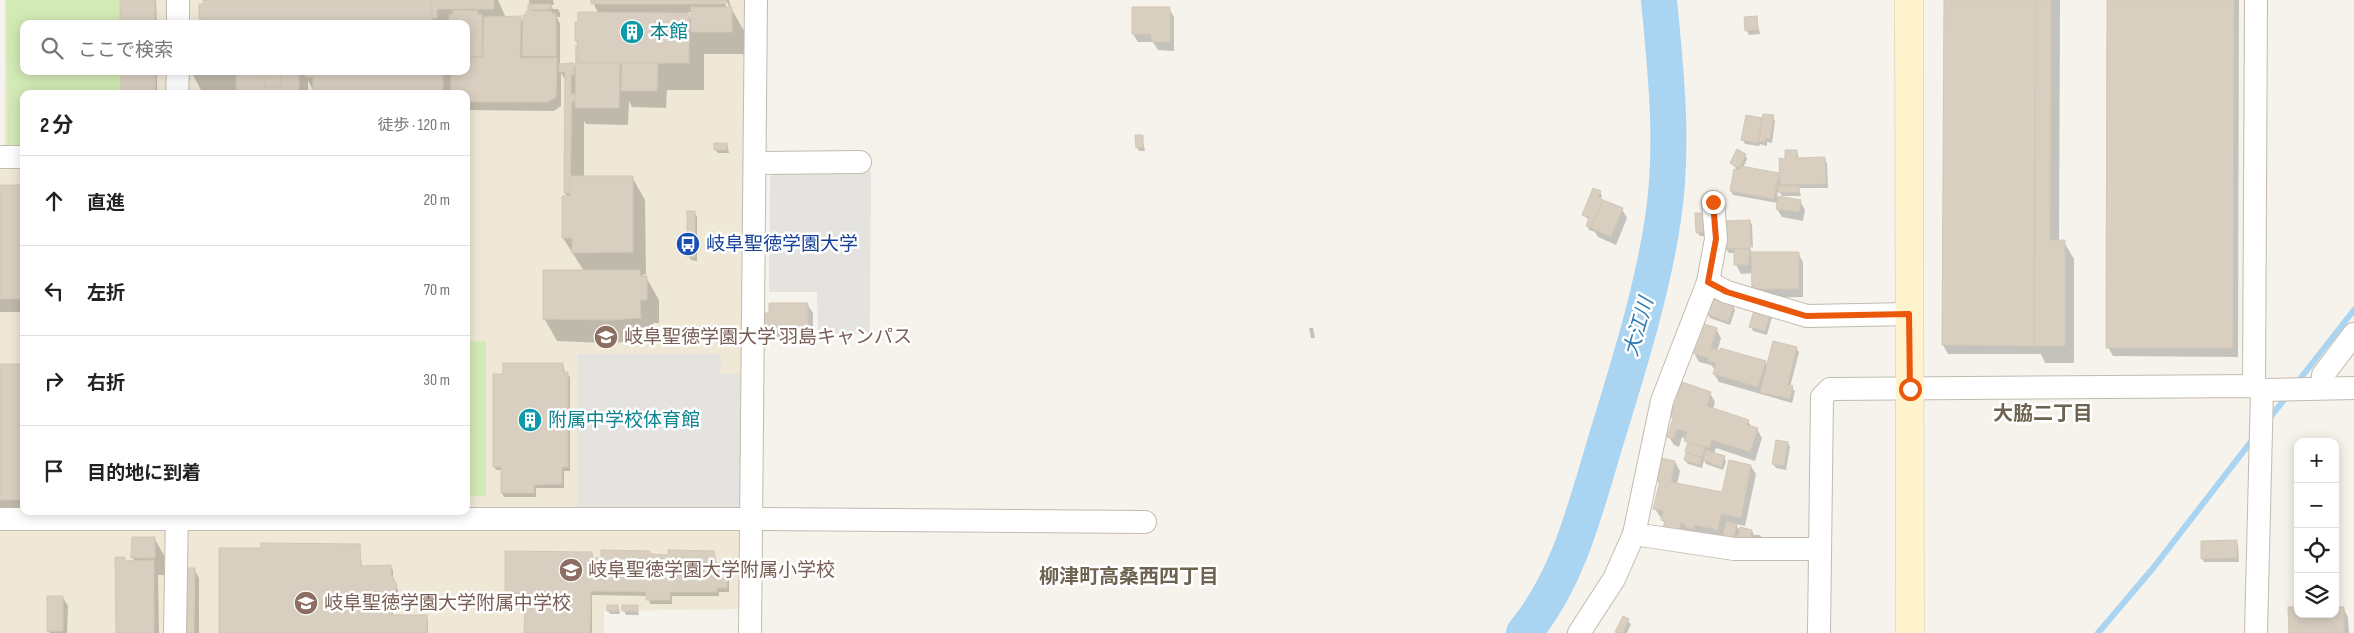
<!DOCTYPE html>
<html lang="ja">
<head>
<meta charset="utf-8">
<style>
	:root { --surface:#fff; --page:#f2f2f2; --text:#222; --muted:#767676; --line:#e0e0e0 }
	body { margin:0; font-family:"Sofia Sans Condensed","Noto Sans JP",sans-serif; background:var(--page); color:var(--text) }
	.controls { position:absolute; right:15px; bottom:15px; display:grid; overflow:hidden; border-radius:10px; box-shadow:0 2px 12px #0003 }
	.controls button { width:45px; height:45px; display:grid; place-items:center; padding:0; border:0; border-bottom:1px solid var(--line); background:var(--surface); color:var(--text); font:25px sans-serif }
	.stop { position:absolute; width:15px; height:15px; margin:-11px; border:4px solid #ea580c; border-radius:50%; background:#fff }
	.stop.end { background:#ea580c; border-color:#fff; box-shadow:0 1px 5px #0008 }
	.list { margin:0; padding:0; list-style:none }
	h2 { display:flex; justify-content:space-between; align-items:center; height:65px; margin:0; padding:0 20px; font-size:21px }
	h2 small { font-size:16px; font-weight:400; color:var(--muted) }
	.list li { display:grid; grid-template-columns:32px 1fr auto; gap:15px; align-items:center; box-sizing:border-box; height:90px; padding:0 20px; border-top:1px solid var(--line) }
	.list b { display:block; font-size:19px; white-space:nowrap }
	.list em { font-size:16px; font-style:normal; color:var(--muted) }
	.icon { flex:none; width:28px; height:28px; fill:none; stroke:currentColor; stroke-width:2; stroke-linecap:round; stroke-linejoin:round }
	.map { position:relative; flex:none; width:2354px; height:633px; overflow:hidden }
	.search { position:absolute; background:var(--surface); box-shadow:0 2px 12px #0003; left:20px; top:20px; width:450px; height:55px; display:flex; align-items:center; gap:12px; box-sizing:border-box; padding:0 18px; border-radius:10px; color:var(--muted); font-size:19px }
	.panel { position:absolute; background:var(--surface); box-shadow:0 2px 12px #0003; left:20px; top:90px; width:450px; height:425px; border-radius:10px }
	.map>svg:first-child { display:block }
</style>
</head>
<body>
<div class="map">
<svg width="2354" height="633" viewBox="0 0 2354 633">
	<rect width="100%" height="100%" fill="#f6f3ec"/>
	<path fill="#efe8d6" fill-rule="evenodd" d="M5 0H746L743 609 604 611V633H0V163L4 162ZM24 24H466V71H24ZM24 94H466V511H24Z"/>
	<g fill="#d2eab5">
		<polygon points="6,0 121,0 121,24 24,24 24,71 121,71 121,94 24,94 24,146 7,146"/>
		<polygon points="486,341 486,496 466,496 466,342"/>
	</g>
	<g fill="#e5e3e0">
		<polygon points="775,171 871,171 870,334 818,334 817,292 769,292 770,178"/>
		<polygon points="578,354 721,354 721,374 740,374 741,509 578,513"/>
	</g>
	<g fill="#0003" fill-rule="evenodd">
		<polygon points="121,0 156,0 157,24 122,24"/>
		<path d="M204 0H498L506 18H520L524 23 531 12 529 0H553L554 5H551L553 9H558L560 13V17H557L560 24V65H574L577 70 579 46 576 41V24L598 13 592 0H723L727 8H730L726 0H729L731 8 744 31V54H704V90H667L666 108 632 107 629 101 628 125 586 124 584 121V178L632 177 645 200 646 274 642 275 646 277 659 300V323H653V341L603 343 557 341 544 318 584 271 563 238 568 197 565 193 566 81 561 73V106L554 111 466 110V94H315L308 80V94H238V90H201L191 71H466V24H203L200 18ZM687 12H692V21Z"/>
		<polygon points="1945,0 2060,0 2059,242 2064,242 2074,259 2074,363 2045,363 2041,354 1948,354 1943,345"/>
		<polygon points="2108,0 2239,0 2238,357 2113,356 2108,347"/>
		<polygon points="1169,8 1174,17 1174,51 1158,50 1153,42 1138,42 1133,34"/>
		<polygon points="1756,17 1760,34 1749,35 1747,31"/>
		<rect x="122" y="71" width="35" height="23"/>
		<polygon points="1747,116 1764,119 1773,117 1775,121 1772,143 1767,142 1767,146 1760,144 1759,146 1745,144 1743,140"/>
		<polygon points="1142,136 1145,151 1139,151 1137,147"/>
		<polygon points="727,144 729,153 718,153 715,149"/>
		<polygon points="1797,151 1799,159 1824,159 1827,163 1828,188 1799,188 1801,196 1782,196 1778,190 1777,197 1800,201 1805,210 1803,221 1782,217 1777,209 1778,203 1733,195 1731,191 1736,168 1731,163 1745,155 1747,159 1743,168 1778,175 1781,180 1786,160"/>
		<rect x="0" y="186" width="24" height="126"/>
		<polygon points="1600,192 1602,196 1600,200 1622,209 1627,218 1616,245 1598,237 1595,232 1589,230 1587,225 1589,220 1583,214"/>
		<polygon points="694,212 697,217 697,261 691,260 689,256"/>
		<polygon points="1697,214 1712,236 1700,236 1697,232"/>
		<polygon points="1750,221 1752,225 1753,248 1749,242 1747,244 1753,254 1798,253 1803,262 1803,297 1758,298 1753,273 1741,274 1736,265 1735,253 1729,253 1726,249"/>
		<polygon points="807,304 813,313 813,339 764,340 759,331"/>
		<polygon points="1733,306 1735,310 1730,325 1710,318 1708,314"/>
		<polygon points="1756,309 1772,317 1767,335 1753,331 1751,327"/>
		<polygon points="1309,328 1313,328 1315,338 1311,338"/>
		<polygon points="1716,329 1721,338 1717,352 1765,362 1768,367 1796,348 1799,352 1790,387 1795,391 1792,403 1719,382 1714,374 1715,370 1711,365 1699,362 1694,353"/>
		<polygon points="563,364 565,373 570,377 570,471 564,471 564,488 536,488 536,497 504,497 502,493 502,470 496,470 494,466 505,375"/>
		<polygon points="0,365 24,365 24,511 0,517"/>
		<polygon points="1710,393 1715,402 1713,409 1748,421 1752,428 1757,429 1762,438 1755,461 1716,448 1714,454 1724,457 1726,462 1723,470 1706,464 1704,460 1702,468 1688,464 1685,460 1689,456 1686,439 1682,437 1679,447 1674,445 1669,437 1674,421 1672,417"/>
		<polygon points="1788,443 1790,447 1786,470 1776,468 1773,464"/>
		<polygon points="1675,462 1680,471 1677,484 1723,494 1751,466 1756,474 1745,526 1736,524 1740,532 1752,531 1754,535 1760,535 1763,539 1744,547 1738,535 1736,541 1727,539 1723,534 1723,539 1686,532 1665,524 1655,509 1660,486 1657,479"/>
		<polygon points="154,538 164,555 164,575 158,575 159,633 117,633 124,558 127,562 135,562 133,558"/>
		<polygon points="2236,541 2238,545 2239,562 2204,562 2202,558"/>
		<polygon points="359,545 362,567 390,566 393,570 393,580 398,590 398,595 393,600 393,616 426,616 428,621 428,633 220,633"/>
		<polygon points="650,552 652,556 669,556 714,552 717,565 727,565 729,569 729,592 719,592 719,596 672,596 672,604 650,604 648,596 592,595 592,633 526,633 526,597 509,596 506,592 592,554 594,559"/>
		<polygon points="194,569 199,578 199,633 188,633"/>
		<polygon points="63,598 68,606 67,633 50,633 48,630"/>
		<polygon points="618,606 620,614 610,614 608,610"/>
		<polygon points="637,606 639,615 626,615 624,611 624,607"/>
		<polygon points="2343,608 2348,617 2349,633 2290,633 2298,614 2335,614"/>
		<polygon points="1624,618 1631,624 1627,633 1616,633"/>
	</g>
	<g fill="none" stroke-linecap="round" stroke-linejoin="round">
		<g stroke="#a9d4f2" stroke-width="6">
			<polyline points="2296,384 2354,310"/>
			<polyline points="2269,419 2287,396"/>
			<polyline points="2098,633 2154,567 2253,439"/>
		</g>
		<path stroke="#a9d4f2" stroke-width="36" d="M1524 633C1567 581 1584 514 1603 450 1626 374 1651 298 1663 219 1674 147 1666 72 1659 0"/>
	</g>
	<g fill="#d8cfc1" stroke="#d3c7b4">
		<rect x="120" y="0" width="35" height="24"/>
		<polygon points="203,0 432,0 432,24 203,24 203,19 199,19 199,4 203,4"/>
		<polygon points="432,0 494,0 494,9 437,9 437,18 432,18"/>
		<rect x="591" y="0" width="135" height="4"/>
		<polygon points="1944,0 2036,0 2034,346 1942,345"/>
		<polygon points="2036,0 2051,0 2050,240 2065,240 2065,346 2034,346"/>
		<polygon points="2107,0 2234,0 2233,348 2106,348"/>
		<polygon points="528,4 551,4 551,9 528,10"/>
		<rect x="691" y="7" width="41" height="25"/>
		<polygon points="1132,7 1170,7 1170,42 1151,42 1151,34 1132,34"/>
		<polygon points="453,10 478,11 478,15 482,14 482,56 466,56 466,24 449,24 449,14 453,14"/>
		<polygon points="526,11 552,11 552,13 556,14 556,56 522,56 523,15 526,15"/>
		<polygon points="578,12 689,13 689,63 578,63 578,41 575,41 575,22 578,22"/>
		<polygon points="521,16 520,58 557,58 556,97 548,102 466,102 466,94 451,94 451,71 466,71 466,57 483,57 484,17"/>
		<polygon points="1757,16 1758,30 1745,31 1744,17"/>
		<polygon points="576,45 578,45 578,63 620,63 619,108 575,108"/>
		<polygon points="574,63 574,75 571,75 571,94 575,94 575,101 572,101 570,193 564,193 565,72 559,72 559,64"/>
		<polygon points="622,63 658,63 657,91 621,91"/>
		<polygon points="121,71 155,71 156,94 121,94"/>
		<polygon points="190,71 299,71 299,74 281,74 281,87 264,87 264,74 190,74"/>
		<polygon points="305,71 443,71 443,94 313,94 313,77 305,77"/>
		<polygon points="236,74 264,74 264,87 281,87 281,74 299,74 299,94 236,94"/>
		<polygon points="1763,114 1774,115 1770,139 1765,138 1765,142 1759,141"/>
		<polygon points="1746,115 1762,118 1758,143 1741,140"/>
		<polygon points="1135,135 1143,135 1143,147 1136,148"/>
		<rect x="714" y="143" width="13" height="7"/>
		<polygon points="1737,149 1746,154 1739,168 1730,163"/>
		<polygon points="1785,150 1797,150 1797,158 1825,157 1826,184 1780,185 1779,158 1785,159"/>
		<polygon points="1741,166 1779,173 1774,199 1730,191 1734,169 1740,170"/>
		<polygon points="570,176 633,176 633,252 572,253 572,238 562,238 562,196 570,196"/>
		<rect x="0" y="185" width="24" height="114"/>
		<polygon points="1778,186 1799,186 1799,193 1778,192"/>
		<polygon points="1593,188 1601,191 1598,197 1603,200 1591,228 1586,226 1589,218 1582,215"/>
		<polygon points="1778,196 1801,200 1799,212 1776,209"/>
		<polygon points="1603,200 1623,208 1611,237 1591,228"/>
		<rect x="687" y="211" width="8" height="46"/>
		<polygon points="1695,213 1711,213 1711,232 1696,233"/>
		<polygon points="1750,220 1751,248 1725,249 1724,221"/>
		<rect x="1734" y="249" width="15" height="16"/>
		<polygon points="1751,252 1799,252 1799,289 1752,289"/>
		<polygon points="543,270 640,270 640,276 647,276 647,300 640,300 641,318 609,320 543,319"/>
		<polygon points="1712,298 1734,305 1728,322 1706,314"/>
		<polygon points="769,303 808,303 808,331 758,331 758,313 769,313"/>
		<polygon points="1755,307 1771,312 1765,331 1749,327"/>
		<polygon points="1701,323 1717,328 1711,348 1720,351 1720,348 1766,361 1758,387 1713,374 1716,363 1707,361 1708,358 1693,353"/>
		<polygon points="1773,341 1797,347 1788,385 1793,386 1790,399 1760,392"/>
		<polygon points="503,363 563,363 563,372 568,372 568,467 562,467 562,484 534,485 534,493 501,493 501,467 493,467 493,374 503,374"/>
		<rect x="0" y="364" width="24" height="136"/>
		<polygon points="1682,382 1711,392 1707,406 1749,420 1747,425 1758,428 1750,452 1712,440 1709,448 1684,441 1687,432 1677,429 1674,439 1667,437 1673,418 1670,417"/>
		<polygon points="1776,440 1788,442 1784,466 1772,464"/>
		<polygon points="1688,442 1705,448 1702,457 1685,452"/>
		<polygon points="1706,450 1725,456 1721,467 1703,460"/>
		<polygon points="1686,453 1702,458 1700,465 1684,460"/>
		<polygon points="1661,458 1675,461 1671,482 1722,492 1729,460 1751,465 1741,518 1721,514 1718,530 1694,525 1694,529 1685,527 1685,524 1681,523 1680,531 1663,528 1665,521 1661,520 1663,511 1653,509 1660,481 1656,480"/>
		<polygon points="1726,521 1737,524 1734,538 1723,535"/>
		<polygon points="1740,527 1752,530 1750,540 1738,538"/>
		<polygon points="132,537 155,537 155,558 131,558"/>
		<polygon points="2237,540 2237,558 2201,559 2201,541"/>
		<polygon points="261,543 360,544 361,566 391,565 391,574 397,585 396,590 391,595 391,615 427,615 427,633 219,633 219,548 261,548"/>
		<polygon points="601,550 650,551 650,554 668,555 668,550 714,551 716,563 728,564 727,588 717,588 717,592 670,592 670,600 646,600 646,592 591,591 590,633 524,633 525,593 505,593 505,551 592,552 592,558 601,558"/>
		<polygon points="115,557 125,557 125,561 154,560 154,633 116,633"/>
		<polygon points="187,568 195,568 194,633 187,633"/>
		<rect x="47" y="596" width="16" height="35"/>
		<rect x="607" y="605" width="11" height="6"/>
		<rect x="622" y="605" width="16" height="6"/>
		<polygon points="2288,607 2298,607 2298,614 2335,614 2335,607 2344,607 2344,633 2289,633"/>
		<polygon points="1623,616 1629,619 1623,633 1618,633 1615,632"/>
	</g>
	<g fill="none" stroke-linecap="round" stroke-linejoin="round">
		<g stroke="#c2bbae" stroke-width="24">
			<g id="street">
				<polyline points="178,24 178,0"/>
				<polyline points="177,94 178,71"/>
				<polyline points="0,157 24,157"/>
				<polyline points="756,163 860,162"/>
				<polyline points="1708,282 1727,292 1807,316 1909,314"/>
				<polyline points="2254,386 2256,0"/>
				<polyline points="2322,388 2323,375 2354,334"/>
				<polyline points="0,519 752,519 1145,522"/>
				<polyline points="1634,534 1734,549 1819,549"/>
				<polyline points="175,633 177,511"/>
				<polyline points="750,633 756,0"/>
				<polyline points="1579,633 1614,579 1634,534 1662,401 1708,282 1716,239 1713,202"/>
				<polyline points="1819,633 1822,397 1830,389 2254,386 2262,390 2354,388"/>
				<polyline points="2256,633 2262,390"/>
			</g>
		</g>
		<g stroke="#d6c79b" stroke-width="29">
			<polyline id="secondary" points="1909,0 1910,633"/>
		</g>
		<use href="#street" stroke="#fff" stroke-width="22"/>
		<use href="#secondary" stroke="#fff3cd" stroke-width="28"/>
	</g>
	<g fill="none" stroke-linecap="round" stroke-linejoin="round">
		<polyline stroke="#ea580c" stroke-width="6" points="1713,202 1716,239 1708,282 1727,292 1806,316 1909,314 1910,389"/>
	</g>
	<defs>
		<g id="building-disc" transform="scale(1.25)"><circle r="9.5" fill="#0f9aa8" stroke="#fff"/><path d="M-4-6H4V6H1V3H-1V6H-4ZM-2.5-4.3h1.7v1.8h-1.7ZM.8-4.3h1.7v1.8H.8ZM-2.5-1h1.7V.8h-1.7ZM.8-1h1.7V.8H.8Z" fill="#fff"/></g>
		<g id="bus-disc" transform="scale(1.25)"><circle r="9.5" fill="#1a4fb4" stroke="#fff"/><path d="M-5-6H5V4H4V6H2V4H-2V6H-4V4H-5ZM-3.5-4V0h7V-4ZM-3.5 1.2v1.5H-2V1.2ZM2 1.2v1.5H3.5V1.2Z" fill="#fff"/></g>
		<g id="university-disc" transform="scale(1.25)"><circle r="9.5" fill="#8d6e63" stroke="#fff"/><path d="M0-5L7-2L0 1L-7-2ZM-4 1L0 2.5L4 1V4Q0 6-4 4Z" fill="#fff"/></g>
		<g id="school-disc" transform="scale(1.25)"><circle r="9.5" fill="#8d6e63" stroke="#fff"/><path d="M0-5L7-2L0 1L-7-2ZM-4 1L0 2.5L4 1V4Q0 6-4 4Z" fill="#fff"/></g>
	</defs>
	<g fill-rule="evenodd">
		<use href="#building-disc" x="632" y="32"/>
		<use href="#bus-disc" x="688" y="244"/>
		<use href="#university-disc" x="606" y="337"/>
		<use href="#building-disc" x="530" y="420"/>
		<use href="#school-disc" x="571" y="570"/>
		<use href="#school-disc" x="306" y="603"/>
	</g>
	<g text-anchor="middle" dominant-baseline="central" stroke-width="5" stroke-linejoin="round" paint-order="stroke">
		<g font-size="19" fill="#0d838f" stroke="#fff" text-anchor="start">
			<text x="650" y="32">本館</text>
			<text x="548" y="420">附属中学校体育館</text>
		</g>
		<g font-size="19" fill="#164399" stroke="#fff" text-anchor="start">
			<text x="706" y="244">岐阜聖徳学園大学</text>
		</g>
		<g font-size="19" fill="#785e54" stroke="#fff" text-anchor="start">
			<text x="624" y="337">岐阜聖徳学園大学 羽島キャンパス</text>
			<text x="588" y="570">岐阜聖徳学園大学附属小学校</text>
			<text x="324" y="603">岐阜聖徳学園大学附属中学校</text>
		</g>
		<g font-size="20" font-style="italic" fill="#2e7ab2" stroke="#fff">
			<text transform="translate(1639 327) rotate(-74)">大江川</text>
		</g>
		<g font-size="20" font-weight="bold" fill="#6e6250" stroke="#fff">
			<text x="2043" y="414">大脇二丁目</text>
			<text x="1129" y="577">柳津町高桑西四丁目</text>
		</g>
	</g>
</svg>
<div class="controls">
<button>+</button>
<button>−</button>
<button><svg class="icon" aria-label="locate" viewBox="0 0 24 24"><circle cx="12" cy="12" r="6"/><path d="M12 2v4M12 18v4M2 12h4M18 12h4"/></svg></button>
<button><svg class="icon" aria-label="layers" viewBox="0 0 24 24"><path d="M12 4l9 5-9 5-9-5zM3 14l9 5 9-5"/></svg></button>
</div>
<div class="stop" style="left:1910px;top:389px"></div>
<div class="stop end" style="left:1713px;top:202px"></div>
<div class="search"><svg class="icon" aria-label="search" viewBox="0 0 24 24"><circle cx="10" cy="10" r="6"/><path d="M15 15l6 6"/></svg>ここで検索</div>
<section class="panel">
<h2>2 分<small>徒歩 · 120 m</small></h2>
<ul class="list">
<li><svg class="icon" aria-label="ahead" viewBox="0 0 24 24"><path d="M12 20V5M6 11l6-6 6 6"/></svg><div><b>直進</b></div><em>20 m</em></li>
<li><svg class="icon" aria-label="left" viewBox="0 0 24 24"><path d="M17 20v-9H6M10 6l-5 5 5 5"/></svg><div><b>左折</b></div><em>70 m</em></li>
<li><svg class="icon" aria-label="right" viewBox="0 0 24 24"><path d="M7 20v-9h11M14 6l5 5-5 5"/></svg><div><b>右折</b></div><em>30 m</em></li>
<li><svg class="icon" aria-label="arrive" viewBox="0 0 24 24"><path d="M6 21V4h12l-3 4 3 4H6"/></svg><div><b>目的地に到着</b></div></li>
</ul>
</section>
</div>
</body>
</html>
